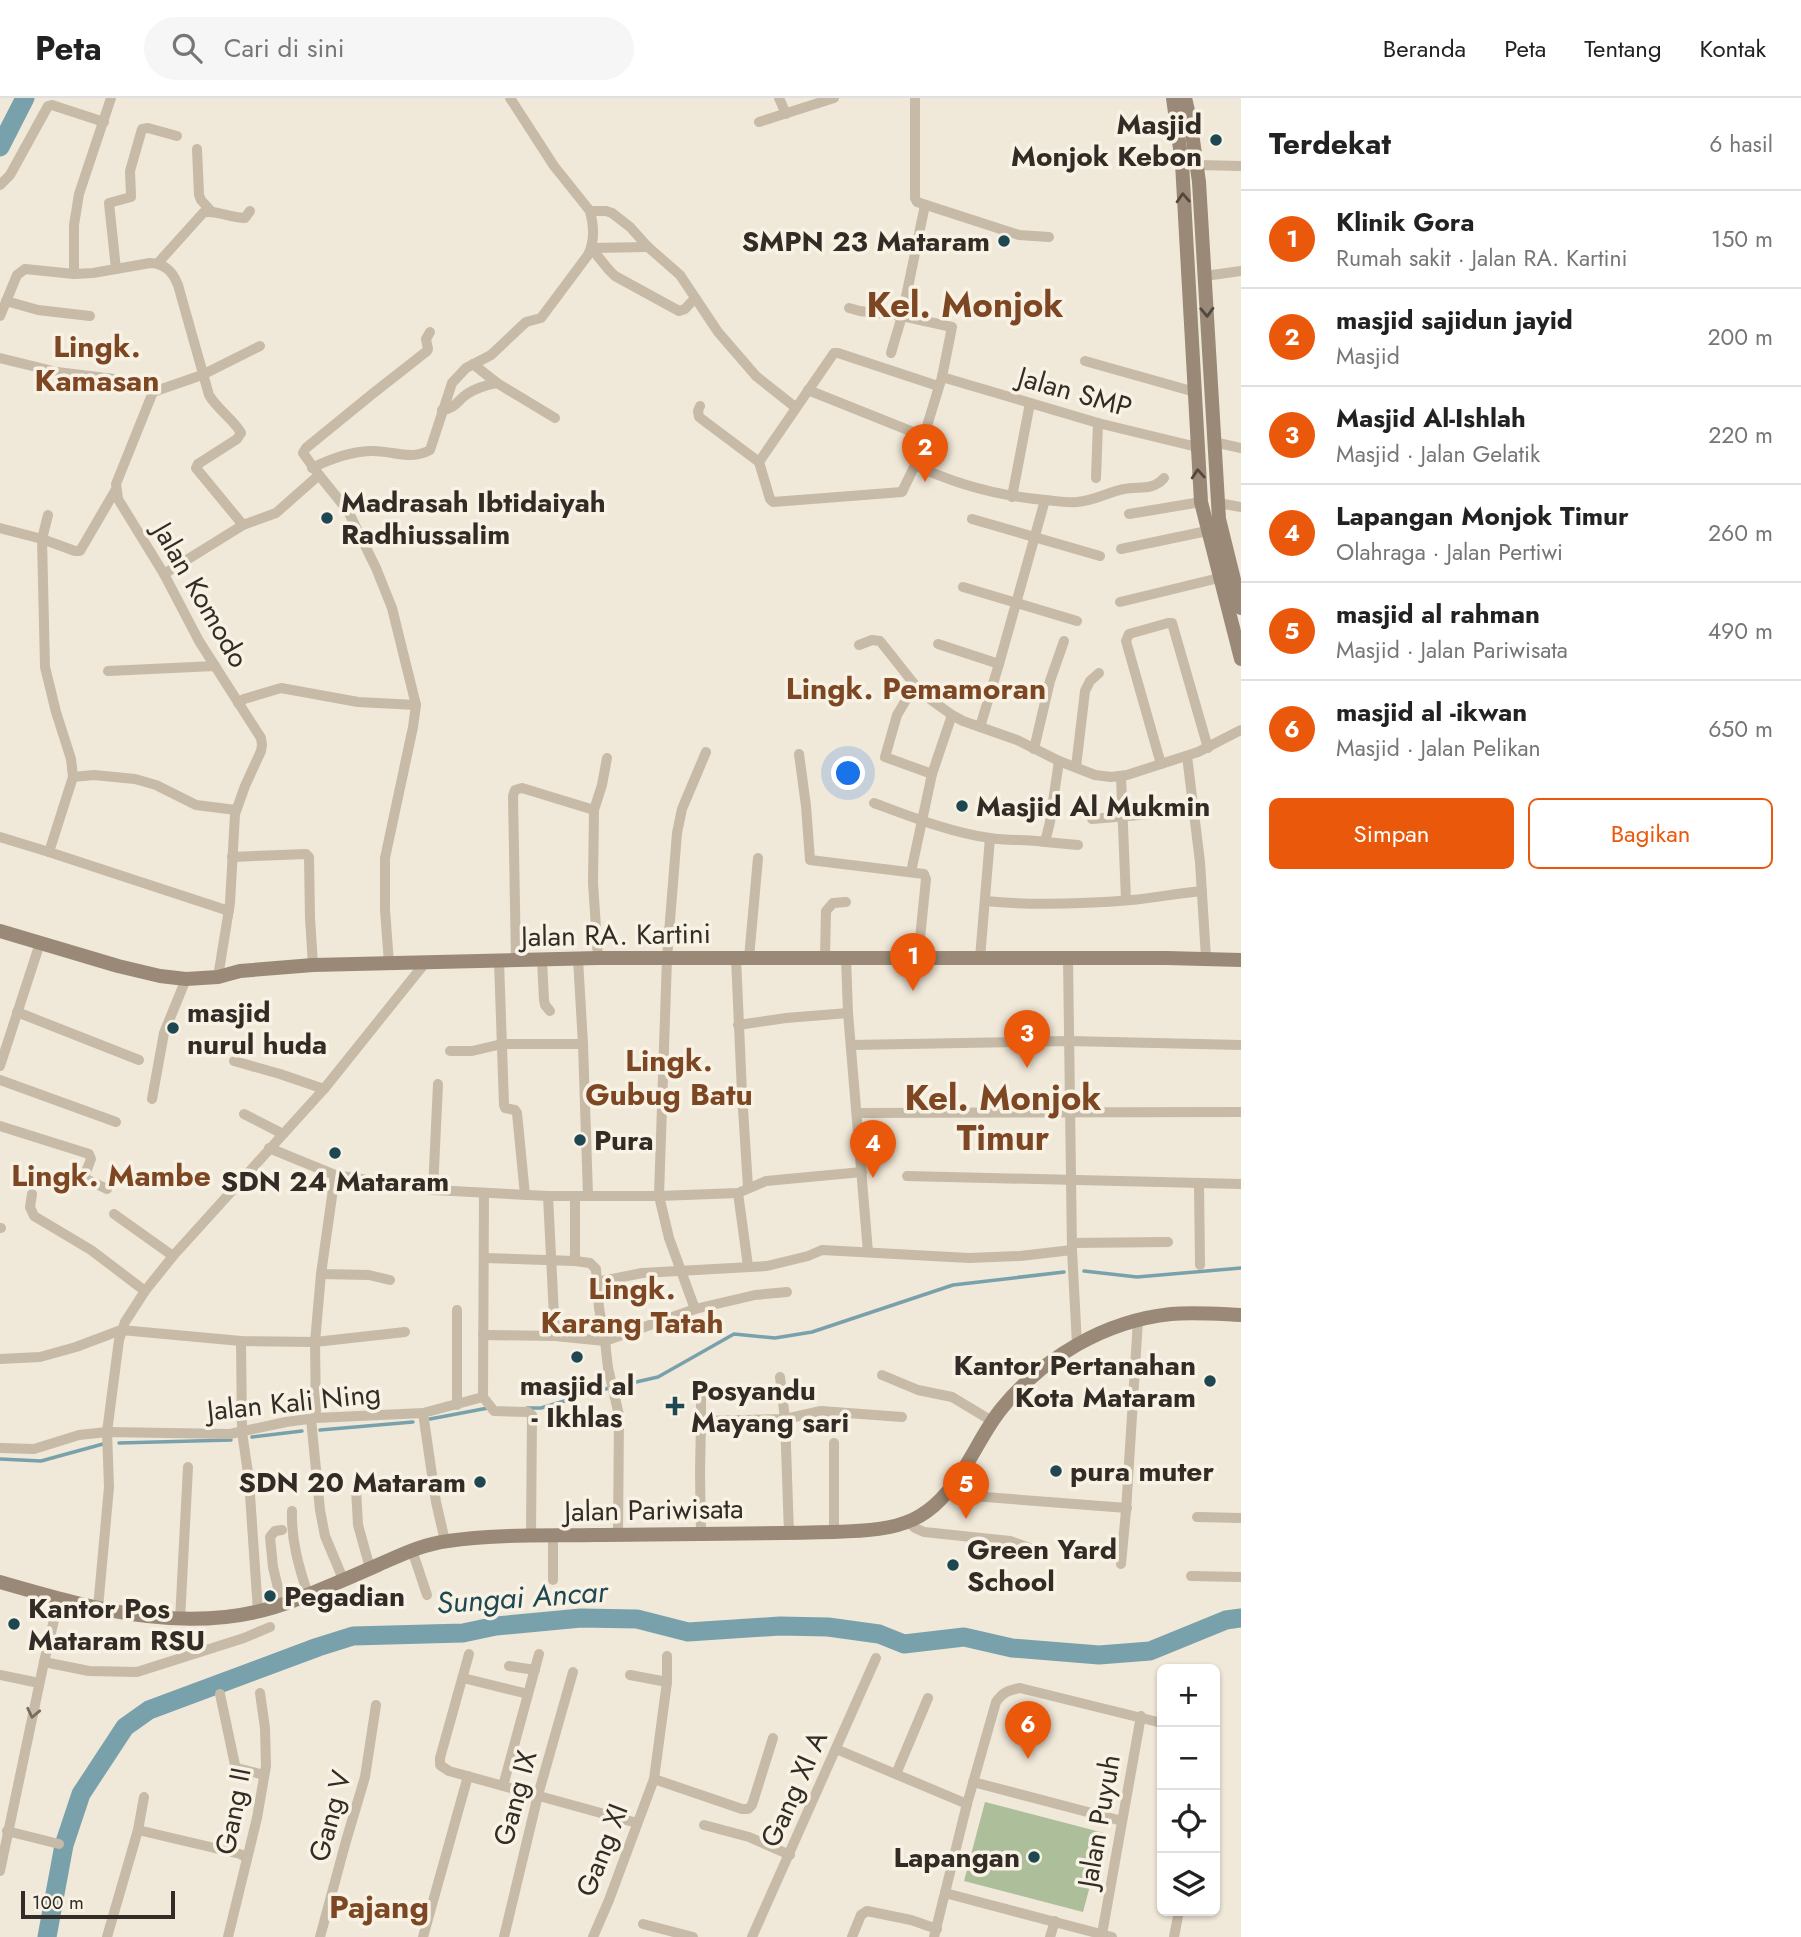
<!DOCTYPE html>
<html lang="id">
<head>
<meta charset="utf-8">
<style>
	:root { --surface:#fff; --page:#f6f6f6; --text:#222; --muted:#767676; --line:#e0e0e0; --accent:#ea580c }
	body { margin:0; font-family:Jost,sans-serif; background:var(--page); color:var(--text) }
	.controls { position:absolute; right:21px; bottom:21px; display:grid; overflow:hidden; border-radius:10px; box-shadow:0 2px 5px #0004 }
	.controls button { width:63px; height:63px; display:grid; place-items:center; padding:0; border:0; border-bottom:2px solid var(--line); background:var(--surface); color:var(--text); font:35px sans-serif }
	.scale { position:absolute; left:21px; bottom:18px; width:154px; box-sizing:border-box; padding-left:7px; border:4px solid #332c26; border-top:0; font-size:19px; line-height:24px; white-space:nowrap; color:#332c26; -webkit-text-stroke:5px #f8f2e5; paint-order:stroke }
	.you { position:absolute; left:849px; top:676px; width:24px; height:24px; margin:-18px; border:5px solid #fff; border-radius:50%; background:#1a73e8; box-shadow:0 0 0 10px #1a73e833 }
	.badge { display:grid; place-items:center; width:46px; height:46px; border-radius:50%; background:var(--accent); color:#fff; font-size:23px; font-weight:700 }
	.pin { position:absolute; translate:-50% -58px; filter:drop-shadow(0 2px 4px #0008) }
	.pin::after { content:''; position:absolute; top:37px; width:24px; height:21px; background:inherit; clip-path:polygon(0 0,100% 0,50% 100%) }
	.list { margin:0; padding:0; list-style:none }
	h2 { display:flex; justify-content:space-between; align-items:center; height:91px; margin:0; padding:0 28px; font-size:30px }
	h2 small { font-size:23px; font-weight:400; color:var(--muted) }
	.list li { display:grid; grid-template-columns:46px 1fr auto; gap:21px; align-items:center; box-sizing:border-box; height:98px; padding:0 28px; border-top:2px solid var(--line) }
	.list b { display:block; font-size:26px; white-space:nowrap }
	.list p { margin:0; font-size:23px; white-space:nowrap; color:var(--muted) }
	.list em { font-size:23px; font-style:normal; color:var(--muted) }
	.actions { display:flex; gap:14px; padding:21px 28px }
	.actions a { flex:1; padding:16px 0; border:2px solid var(--accent); border-radius:10px; text-align:center; font-size:24px; color:var(--accent) }
	.actions .main { background:var(--accent); color:#fff }
	.icon { flex:none; width:38px; height:38px; fill:none; stroke:currentColor; stroke-width:2; stroke-linecap:round; stroke-linejoin:round }
	.map { position:relative; flex:none; width:1241px; height:1839px; overflow:hidden }
	header { display:flex; align-items:center; gap:42px; box-sizing:border-box; height:98px; padding:0 35px; background:var(--surface); border-bottom:2px solid var(--line) }
	header strong { font-size:33px }
	nav { display:flex; gap:38px; margin-inline-start:auto; font-size:24px }
	.search { width:490px; height:63px; background:var(--page); display:flex; align-items:center; gap:18px; box-sizing:border-box; padding:0 24px; border-radius:38px; color:var(--muted); font-size:26px }
	main { display:flex }
	aside { flex:1; background:var(--surface) }
	.map>svg:first-child { display:block }
</style>
</head>
<body>
<header>
<strong>Peta</strong>
<div class="search"><svg class="icon" aria-label="search" viewBox="0 0 24 24"><circle cx="10" cy="10" r="6"/><path d="M15 15l6 6"/></svg>Cari di sini</div>
<nav><a>Beranda</a><a>Peta</a><a>Tentang</a><a>Kontak</a></nav>
</header>
<main>
<div class="map">
<svg width="1241" height="1839" viewBox="0 0 1241 1839">
	<rect width="100%" height="100%" fill="#f0e8d9"/>
	<polygon fill="#acbe9a" points="985,1704 1104,1735 1083,1814 964,1783"/>
	<g fill="none" stroke-linecap="round" stroke-linejoin="round">
		<g stroke="#79a1ab" stroke-width="3.5">
			<polyline points="1084,1173 1137,1179 1241,1170"/>
			<polyline points="527,1310 541,1310 601,1292 658,1279 734,1236 775,1240 812,1234 953,1187 1064,1174"/>
			<polyline points="430,1321 488,1310"/>
			<polyline points="320,1332 413,1324"/>
			<polyline points="252,1339 302,1333"/>
			<polyline points="119,1345 231,1342"/>
			<polyline points="0,1361 41,1363 103,1346"/>
		</g>
		<g stroke="#79a1ab" stroke-width="19">
			<polyline points="0,49 25,0"/>
			<polyline points="47,1839 64,1747 81,1696 125,1629 149,1612 318,1549 353,1538 463,1535 496,1528 581,1520 637,1521 688,1534 780,1528 828,1529 879,1536 904,1546 964,1539 1012,1550 1099,1557 1150,1553 1226,1522 1241,1520"/>
		</g>
		<g stroke="#c7baa6" stroke-width="10">
			<polyline points="510,0 554,68 590,113 606,113 612,115 630,129 648,149 680,177 718,234 756,278 795,309"/>
			<polyline points="779,0 786,16"/>
			<polyline points="915,0 915,100 917,104 1019,137 1049,139"/>
			<polyline points="759,24 834,0"/>
			<polyline points="197,51 199,97 201,102 210,112"/>
			<polyline points="1197,67 1241,68"/>
			<polyline points="0,87 10,77 48,8 52,7 104,24"/>
			<polyline points="591,150 609,172 615,178 679,213 685,211 695,200"/>
			<polyline points="591,150 648,149"/>
			<path d="M158 165 203 115C213 111 231 120 245 120L250 113"/>
			<polyline points="116,171 109,105 131,99 130,73 142,31 148,30 177,38"/>
			<polyline points="74,176 74,127 79,96 111,0"/>
			<polyline points="1205,178 1241,173"/>
			<polyline points="6,203 38,212 90,218"/>
			<polyline points="849,210 860,213 902,218 891,255"/>
			<path d="M0 218 17 177 25 171 74 176 93 175 150 165C164 165 173 174 178 187L209 297C217 311 235 323 241 335L237 341 198 366 196 370 243 427"/>
			<polyline points="0,260 57,274 147,285 152,288 153,294 116,386 118,401 164,476 199,543 261,640 262,647 261,653 245,688 235,716 230,805 218,879"/>
			<polyline points="1085,263 1195,294"/>
			<polyline points="473,266 497,285"/>
			<polyline points="942,279 1098,325 1197,349"/>
			<polyline points="808,292 923,338"/>
			<polyline points="153,294 202,277 260,248"/>
			<polyline points="700,308 698,313 699,319 759,364 770,401 773,404 902,394 915,367 942,279 952,229 902,218 925,107"/>
			<path d="M442 312C455 311 458 302 467 296 476 290 486 287 497 285L555 320"/>
			<polyline points="1214,344 1241,350"/>
			<polyline points="759,364 834,255 838,255 938,288"/>
			<path d="M915 367C957 387 999 398 1045 402 1056 403 1067 405 1077 404 1094 403 1108 394 1124 391 1140 388 1153 393 1164 380"/>
			<path d="M312 370C330 361 350 354 370 353 391 352 411 363 430 352L452 285 466 270 491 257 526 224 541 220 588 157C595 143 594 128 590 113"/>
			<polyline points="319,377 348,413 376,470 392,510 416,607 413,629 385,760 385,812 389,865"/>
			<polyline points="1096,380 1098,325"/>
			<polyline points="1012,399 1030,305"/>
			<polyline points="1218,405 1241,409"/>
			<polyline points="1129,416 1201,404"/>
			<polyline points="48,417 42,441 45,569 56,614 71,661 73,679 49,754 229,813"/>
			<polyline points="972,421 1100,458"/>
			<polyline points="0,430 42,441 75,453 80,453 115,393"/>
			<polyline points="1121,451 1207,433"/>
			<polyline points="164,476 243,427 276,415 319,377 303,355 306,350 371,297 427,253 428,251 426,241 430,234"/>
			<polyline points="963,489 1077,523"/>
			<polyline points="1120,504 1219,480"/>
			<polyline points="938,546 999,566"/>
			<polyline points="859,547 872,542 880,543 915,587 927,599 952,617 963,623 1017,642 1059,663 1095,677 1111,679 1127,677 1198,654 1241,632"/>
			<polyline points="108,573 215,568"/>
			<polyline points="915,587 897,617 885,659 932,676"/>
			<polyline points="238,605 244,601 281,590 358,604 416,607"/>
			<polyline points="980,629 999,566 1045,402"/>
			<polyline points="1034,651 1050,583 1064,543"/>
			<polyline points="799,656 806,708 810,762 924,776 926,781 918,860"/>
			<polyline points="1187,658 1200,764 1206,860"/>
			<polyline points="1161,666 1126,543 1129,536 1168,525 1172,525 1208,650"/>
			<polyline points="1076,669 1085,593 1090,583 1099,575"/>
			<polyline points="73,679 94,677 135,681 156,687 196,707 236,712"/>
			<polyline points="1121,679 1126,802"/>
			<path d="M874 705C909 718 952 735 990 740 1008 743 1026 741 1045 744L1050 724 1059 663"/>
			<polyline points="1092,721 1152,716 1193,708"/>
			<polyline points="0,739 49,754"/>
			<polyline points="1045,744 1078,747"/>
			<polyline points="232,759 306,756 309,759 310,820 313,867"/>
			<polyline points="911,774 932,676 952,617"/>
			<path d="M985 803C1035 808 1082 806 1132 802 1155 800 1178 795 1202 793"/>
			<polyline points="598,860 593,785 594,712 602,687 607,660"/>
			<polyline points="736,860 742,995 748,1089"/>
			<polyline points="749,860 758,760"/>
			<polyline points="825,860 826,813 833,805 846,804"/>
			<polyline points="846,860 848,915 868,1154"/>
			<polyline points="980,860 990,740"/>
			<polyline points="1068,860 1072,1152 1077,1247"/>
			<polyline points="578,861 583,946 588,1098"/>
			<polyline points="542,862 544,902 545,907 550,913"/>
			<polyline points="499,863 504,1007 505,1010 515,1012 517,1015 525,1097"/>
			<polyline points="516,863 513,698 515,692 522,690 594,712"/>
			<polyline points="17,914 139,962"/>
			<polyline points="738,927 786,920 848,915"/>
			<polyline points="852,947 1069,943 1241,947"/>
			<polyline points="450,953 472,953 502,946 583,946"/>
			<polyline points="234,963 280,976 324,991"/>
			<polyline points="0,968 40,845"/>
			<polyline points="0,982 116,1024"/>
			<polyline points="152,1001 164,935 186,881"/>
			<polyline points="858,1015 1241,1014"/>
			<polyline points="244,1016 283,1036"/>
			<polyline points="0,1028 89,1056 91,1061 84,1079 86,1081 107,1091"/>
			<polyline points="269,1050 335,1077 433,1092 548,1098 659,1098 738,1095 766,1083 862,1074"/>
			<polyline points="907,1078 1241,1086"/>
			<polyline points="1199,1085 1200,1167"/>
			<polyline points="433,1092 438,986"/>
			<polyline points="484,1095 483,1299 494,1313 528,1314 532,1317 531,1437"/>
			<polyline points="738,1095 748,1168"/>
			<polyline points="32,1096 30,1109 34,1118 91,1152 145,1193"/>
			<polyline points="548,1098 555,1238"/>
			<polyline points="114,1116 173,1158"/>
			<polyline points="0,1130 1,1130"/>
			<polyline points="1072,1145 1168,1144"/>
			<polyline points="484,1160 575,1163 590,1165 596,1171 599,1210 605,1243 608,1270 619,1317 618,1437"/>
			<polyline points="575,1163 575,1099"/>
			<polyline points="321,1176 369,1177 390,1182"/>
			<polyline points="597,1184 642,1175 767,1168 808,1158 822,1152 969,1160 1020,1158 1072,1152"/>
			<polyline points="695,1211 669,1140 659,1098 667,860 677,735 682,711 706,654"/>
			<polyline points="457,1212 457,1307"/>
			<polyline points="483,1237 555,1238 605,1243 695,1211 755,1197 787,1194"/>
			<polyline points="241,1243 242,1334 249,1382 258,1514"/>
			<polyline points="0,1261 40,1259 76,1249 121,1232 241,1243 315,1244 405,1234"/>
			<polyline points="882,1277 918,1292 952,1299 992,1323"/>
			<polyline points="780,1279 785,1321 789,1435"/>
			<polyline points="701,1300 701,1323"/>
			<polyline points="423,1315 436,1404 445,1443"/>
			<polyline points="316,1320 315,1244 321,1176 335,1077"/>
			<polyline points="311,1321 320,1412 325,1438 343,1481"/>
			<polyline points="834,1345 834,1434"/>
			<polyline points="0,1350 34,1351 79,1337 107,1334 230,1336 286,1324 316,1320 423,1315 483,1299"/>
			<polyline points="356,1391 358,1427 370,1470"/>
			<polyline points="946,1396 1127,1410"/>
			<path d="M292 1413C291 1443 299 1469 308 1497"/>
			<polyline points="1197,1419 1241,1420"/>
			<polyline points="908,1424 915,1430 924,1434 1010,1443 1041,1454"/>
			<polyline points="701,1435 700,1375 701,1323 785,1321 821,1313 902,1319"/>
			<polyline points="553,1438 553,1482"/>
			<polyline points="412,1452 427,1497"/>
			<polyline points="1121,1466 1126,1413 1138,1222"/>
			<polyline points="1191,1478 1241,1479"/>
			<polyline points="282,1507 273,1469 270,1439 275,1433 282,1432"/>
			<polyline points="98,1510 109,1389 107,1334 119,1242 125,1224 145,1193 173,1158 324,991 425,865"/>
			<polyline points="180,1522 188,1369"/>
			<polyline points="469,1556 440,1660 440,1667 449,1673 637,1725"/>
			<polyline points="44,1564 89,1573 137,1574 244,1540 270,1529"/>
			<polyline points="509,1568 535,1572"/>
			<polyline points="0,1577 39,1585"/>
			<polyline points="630,1577 667,1584"/>
			<polyline points="463,1580 528,1596"/>
			<polyline points="220,1596 235,1667 237,1670 264,1677"/>
			<polyline points="836,1651 967,1706"/>
			<polyline points="896,1676 928,1600"/>
			<polyline points="654,1681 742,1711 748,1711 752,1707 773,1640"/>
			<polyline points="973,1684 1122,1723"/>
			<polyline points="503,1688 539,1556"/>
			<polyline points="704,1727 749,1739 790,1757"/>
			<polyline points="138,1732 240,1756 247,1760"/>
			<polyline points="7,1733 59,1746"/>
			<polyline points="0,1773 44,1564 59,1501"/>
			<polyline points="945,1795 1112,1839"/>
			<polyline points="643,1826 693,1839"/>
			<polyline points="1102,1836 1141,1618"/>
			<polyline points="107,1839 138,1732 144,1699"/>
			<polyline points="228,1839 257,1720 266,1668 265,1630 260,1595"/>
			<polyline points="320,1839 346,1743 365,1679 376,1607"/>
			<polyline points="423,1839 468,1678"/>
			<polyline points="504,1839 538,1697 573,1574"/>
			<polyline points="593,1839 609,1802 654,1681 667,1584 667,1558"/>
			<polyline points="752,1839 876,1560"/>
			<polyline points="852,1839 861,1817 867,1813 911,1822 937,1831"/>
			<path d="M934 1839 967 1706 996 1604C1003 1594 1009 1592 1020 1590L1162 1625"/>
			<polyline points="1050,1839 1055,1823"/>
			<polyline points="1174,1839 1179,1813"/>
		</g>
		<g stroke="#9a8977" stroke-width="14">
			<polyline points="1173,0 1182,65 1201,404 1241,561"/>
			<polyline points="1185,0 1190,21 1199,84 1219,421 1241,510"/>
			<polyline points="0,833 118,868 160,878 186,881 218,879 240,873 313,867 598,860 1167,860 1241,862"/>
			<path d="M0 1484C97 1512 197 1541 295 1502 323 1491 351 1479 378 1467 401 1457 423 1446 448 1443 497 1436 546 1438 596 1437 676 1436 755 1436 834 1434 903 1432 931 1426 968 1364 979 1346 988 1327 1002 1310 1044 1259 1105 1223 1171 1216 1194 1214 1218 1216 1241 1217"/>
		</g>
	</g>
	<defs><path id="oneway-chevron" d="M-2-3.5L2.5 0L-2 3.5" fill="none" stroke-width="1.6" stroke-linecap="round" stroke-linejoin="round" transform="scale(1.75)"/></defs>
	<g stroke="#52483e">
		<use href="#oneway-chevron" transform="translate(1183 100) rotate(-93)"/>
		<use href="#oneway-chevron" transform="translate(1207 214) rotate(88)"/>
		<use href="#oneway-chevron" transform="translate(1198 376) rotate(-94)"/>
	</g>
	<use stroke="#766c60" href="#oneway-chevron" transform="translate(33 1615) rotate(102)"/>
	<g fill="#1e4752" stroke="#f8f2e5" stroke-width="2.5">
		<circle cx="1216" cy="42" r="7"/>
		<circle cx="1004" cy="143" r="7"/>
		<circle cx="327" cy="420" r="7"/>
		<circle cx="962" cy="708" r="7"/>
		<circle cx="173" cy="930" r="7"/>
		<circle cx="580" cy="1042" r="7"/>
		<circle cx="335" cy="1055" r="7"/>
		<circle cx="577" cy="1259" r="7"/>
		<circle cx="1210" cy="1283" r="7"/>
		<path d="M671.5 1297.5h7v7h7v7h-7v7h-7v-7h-7v-7h7z"/>
		<circle cx="1056" cy="1373" r="7"/>
		<circle cx="480" cy="1384" r="7"/>
		<circle cx="953" cy="1467" r="7"/>
		<circle cx="270" cy="1498" r="7"/>
		<circle cx="14" cy="1526" r="7"/>
		<circle cx="1034" cy="1759" r="7"/>
	</g>
	<g text-anchor="middle" dominant-baseline="central" stroke-width="7" stroke-linejoin="round" paint-order="stroke">
		<g font-size="28" font-weight="bold" fill="#332c26" stroke="#f8f2e5" text-anchor="start">
			<text x="1202" y="26" text-anchor="end">Masjid<tspan x="1202" dy="32">Monjok Kebon</tspan></text>
			<text x="990" y="143" text-anchor="end">SMPN 23 Mataram</text>
			<text x="341" y="404">Madrasah Ibtidaiyah<tspan x="341" dy="32">Radhiussalim</tspan></text>
			<text x="976" y="708">Masjid Al Mukmin</text>
			<text x="187" y="914">masjid<tspan x="187" dy="32">nurul huda</tspan></text>
			<text x="594" y="1042">Pura</text>
			<text x="335" y="1083" text-anchor="middle">SDN 24 Mataram</text>
			<text x="1196" y="1267" text-anchor="end">Kantor Pertanahan<tspan x="1196" dy="32">Kota Mataram</tspan></text>
			<text x="577" y="1287" text-anchor="middle">masjid al<tspan x="577" dy="32">- Ikhlas</tspan></text>
			<text x="691" y="1292">Posyandu<tspan x="691" dy="32">Mayang sari</tspan></text>
			<text x="1070" y="1373">pura muter</text>
			<text x="466" y="1384" text-anchor="end">SDN 20 Mataram</text>
			<text x="967" y="1451">Green Yard<tspan x="967" dy="32">School</tspan></text>
			<text x="284" y="1498">Pegadian</text>
			<text x="28" y="1510">Kantor Pos<tspan x="28" dy="32">Mataram RSU</tspan></text>
			<text x="1020" y="1759" text-anchor="end">Lapangan</text>
		</g>
		<g font-size="28" fill="#332c26" stroke="#f8f2e5">
			<text transform="translate(1075 294) rotate(16)">Jalan SMP</text>
			<text transform="translate(201 497) rotate(60)">Jalan Komodo</text>
			<text transform="translate(616 837) rotate(-1)">Jalan RA. Kartini</text>
			<text transform="translate(294 1304) rotate(-6)">Jalan Kali Ning</text>
			<text transform="translate(654 1412) rotate(-1)">Jalan Pariwisata</text>
			<text transform="translate(794 1691) rotate(-66)">Gang XI A</text>
			<text transform="translate(515 1700) rotate(-75)">Gang IX</text>
			<text transform="translate(233 1713) rotate(-79)">Gang II</text>
			<text transform="translate(330 1718) rotate(-75)">Gang V</text>
			<text transform="translate(1099 1723) rotate(-80)">Jalan Puyuh</text>
			<text transform="translate(602 1752) rotate(-69)">Gang XI</text>
		</g>
		<g font-size="30" font-weight="bold" fill="#7e4724" stroke="#f8f2e5">
			<text x="97" y="248">Lingk.<tspan x="97" dy="34">Kamasan</tspan></text>
			<text x="916" y="590">Lingk. Pemamoran</text>
			<text x="669" y="962">Lingk.<tspan x="669" dy="34">Gubug Batu</tspan></text>
			<text x="111" y="1077">Lingk. Mambe</text>
			<text x="632" y="1190">Lingk.<tspan x="632" dy="34">Karang Tatah</tspan></text>
		</g>
		<g font-size="30" font-style="italic" fill="#1e4752" stroke="#f8f2e5">
			<text transform="translate(522 1499) rotate(-4)">Sungai Ancar</text>
		</g>
		<g font-size="32" font-weight="bold" fill="#7e4724" stroke="#f8f2e5">
			<text x="379" y="1809">Pajang</text>
		</g>
		<g font-size="35" font-weight="bold" fill="#7e4724" stroke="#f8f2e5">
			<text x="965" y="207">Kel. Monjok</text>
			<text x="1003" y="1000">Kel. Monjok<tspan x="1003" dy="40">Timur</tspan></text>
		</g>
	</g>
</svg>
<div class="controls">
<button>+</button>
<button>−</button>
<button><svg class="icon" aria-label="locate" viewBox="0 0 24 24"><circle cx="12" cy="12" r="6"/><path d="M12 2v4M12 18v4M2 12h4M18 12h4"/></svg></button>
<button><svg class="icon" aria-label="layers" viewBox="0 0 24 24"><path d="M12 4l9 5-9 5-9-5zM3 14l9 5 9-5"/></svg></button>
</div>
<div class="scale">100 m</div>
<div class="you"></div>
<div class="pin badge" style="left:913px;top:893px">1</div>
<div class="pin badge" style="left:925px;top:384px">2</div>
<div class="pin badge" style="left:1027px;top:970px">3</div>
<div class="pin badge" style="left:873px;top:1080px">4</div>
<div class="pin badge" style="left:966px;top:1421px">5</div>
<div class="pin badge" style="left:1028px;top:1661px">6</div>
</div>
<aside>
<h2>Terdekat<small>6 hasil</small></h2>
<ul class="list">
<li><span class="badge">1</span><div><b>Klinik Gora</b><p>Rumah sakit · Jalan RA. Kartini</p></div><em>150 m</em></li>
<li><span class="badge">2</span><div><b>masjid sajidun jayid</b><p>Masjid</p></div><em>200 m</em></li>
<li><span class="badge">3</span><div><b>Masjid Al-Ishlah</b><p>Masjid · Jalan Gelatik</p></div><em>220 m</em></li>
<li><span class="badge">4</span><div><b>Lapangan Monjok Timur</b><p>Olahraga · Jalan Pertiwi</p></div><em>260 m</em></li>
<li><span class="badge">5</span><div><b>masjid al rahman</b><p>Masjid · Jalan Pariwisata</p></div><em>490 m</em></li>
<li><span class="badge">6</span><div><b>masjid al -ikwan</b><p>Masjid · Jalan Pelikan</p></div><em>650 m</em></li>
</ul>
<div class="actions"><a class="main">Simpan</a><a>Bagikan</a></div>
</aside>
</main>
</body>
</html>
